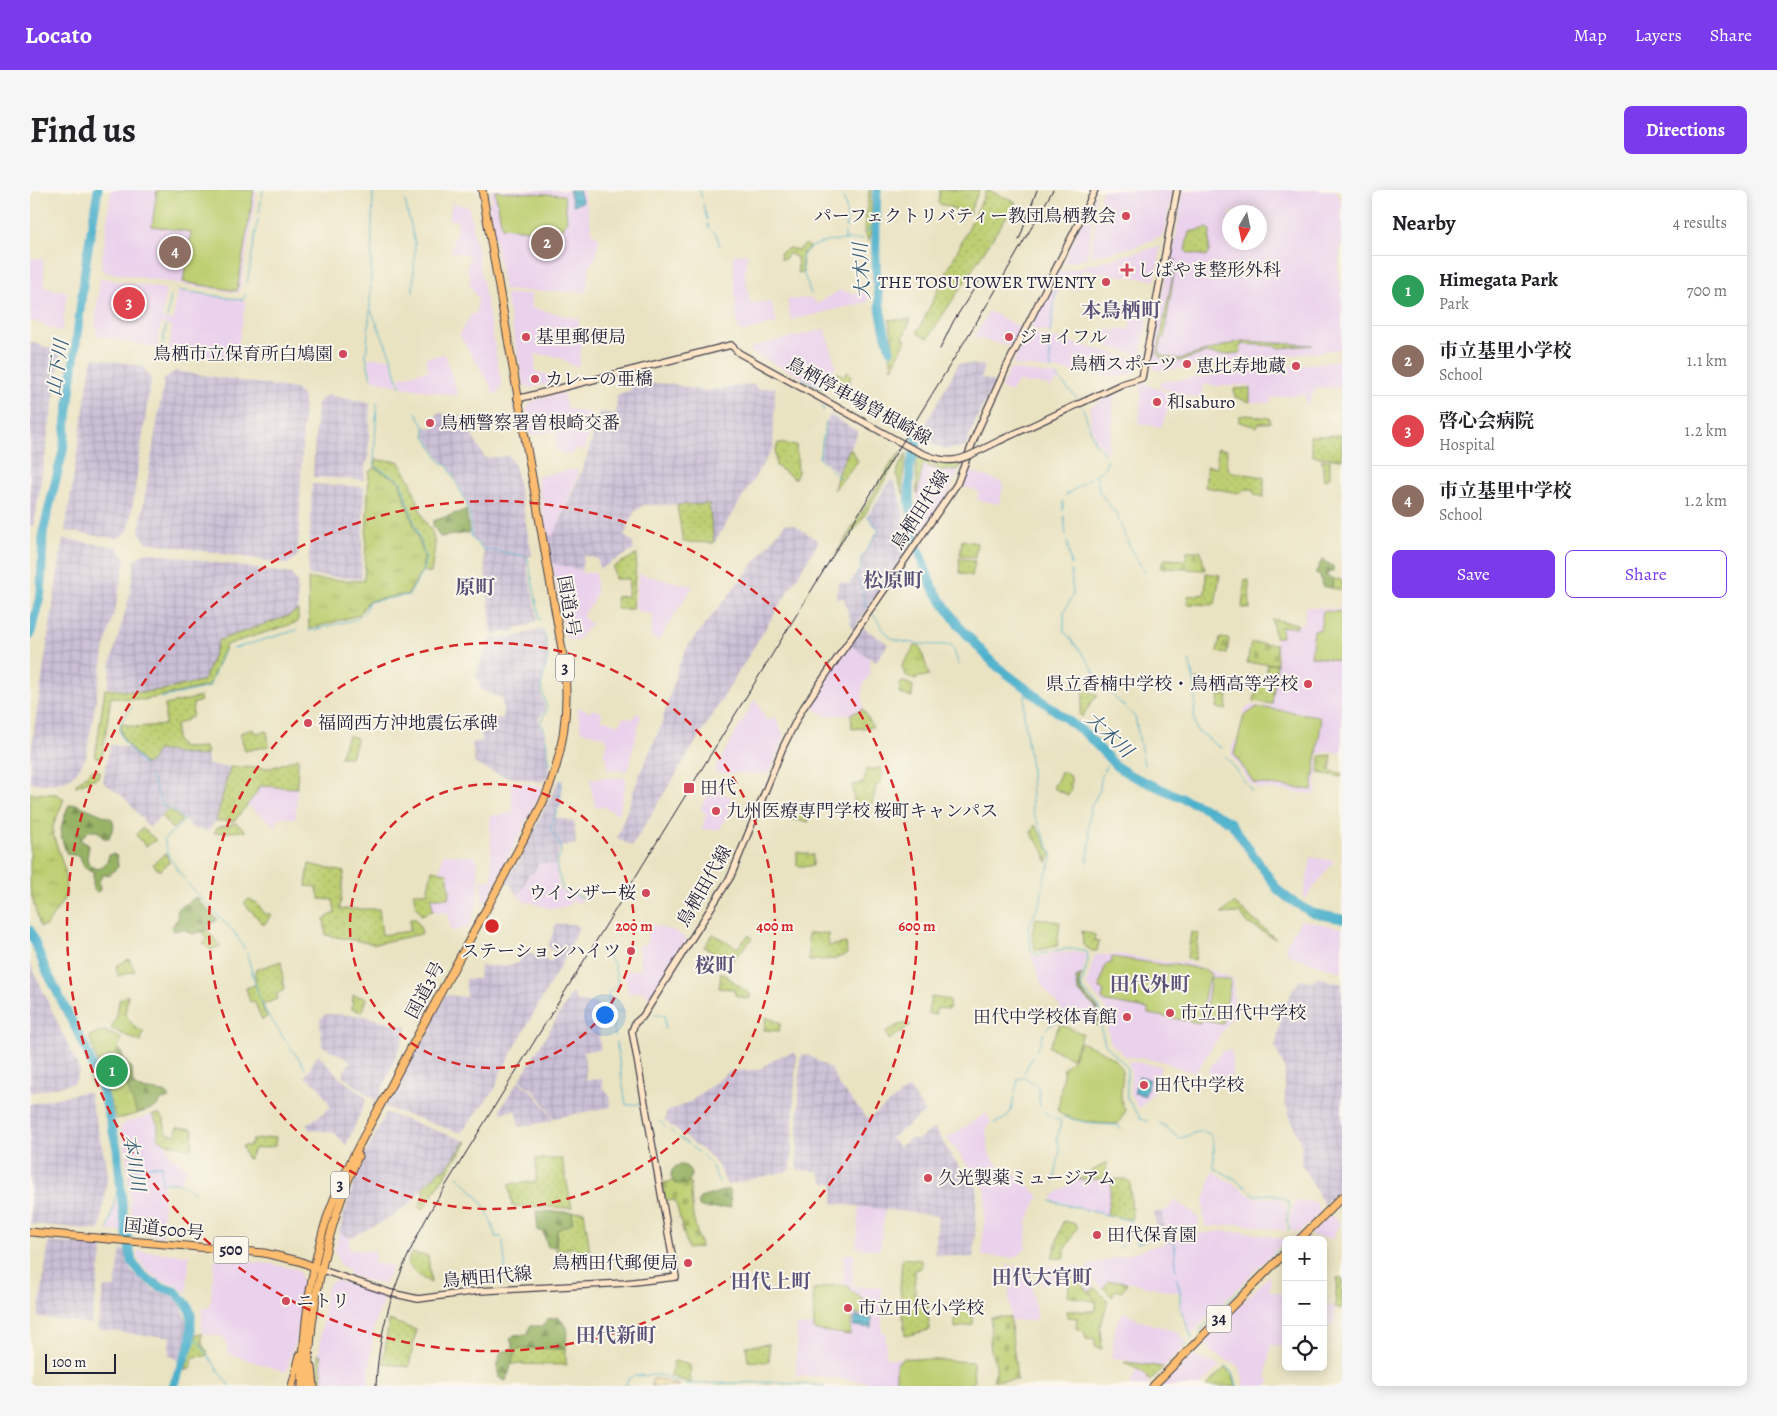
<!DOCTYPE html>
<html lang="en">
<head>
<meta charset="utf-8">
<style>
	:root { --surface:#fff; --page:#f6f6f6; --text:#202124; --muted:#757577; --line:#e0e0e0; --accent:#7c3aed }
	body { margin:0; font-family:Alegreya,"Noto Serif JP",serif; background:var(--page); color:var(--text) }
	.controls { position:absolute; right:15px; bottom:15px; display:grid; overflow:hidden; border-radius:8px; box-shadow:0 2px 12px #0003 }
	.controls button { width:45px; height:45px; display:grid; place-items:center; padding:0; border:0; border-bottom:1px solid var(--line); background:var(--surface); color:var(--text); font:25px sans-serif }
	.compass { position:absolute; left:1192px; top:15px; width:45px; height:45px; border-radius:50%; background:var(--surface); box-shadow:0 2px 12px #0003; rotate:189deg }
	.scale { position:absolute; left:15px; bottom:12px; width:71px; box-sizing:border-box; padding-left:5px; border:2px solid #22223b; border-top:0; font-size:14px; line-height:18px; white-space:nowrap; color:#22223b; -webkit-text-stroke:4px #fbf7ec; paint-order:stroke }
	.you { position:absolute; left:574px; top:824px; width:18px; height:18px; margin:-12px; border:4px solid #fff; border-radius:50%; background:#1a73e8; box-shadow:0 0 0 8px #1a73e833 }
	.badge { display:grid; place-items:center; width:32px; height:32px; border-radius:50%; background:var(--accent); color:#fff; font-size:16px; font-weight:700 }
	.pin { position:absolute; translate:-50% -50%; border:2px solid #fff; box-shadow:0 1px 5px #0006 }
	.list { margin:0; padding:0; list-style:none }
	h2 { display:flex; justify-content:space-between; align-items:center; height:65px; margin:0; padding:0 20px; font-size:21px }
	h2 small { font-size:16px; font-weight:400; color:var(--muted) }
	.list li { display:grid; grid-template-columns:32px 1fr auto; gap:15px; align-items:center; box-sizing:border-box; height:70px; padding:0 20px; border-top:1px solid var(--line) }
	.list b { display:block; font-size:19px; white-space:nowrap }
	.list p { margin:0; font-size:16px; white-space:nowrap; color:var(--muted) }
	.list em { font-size:16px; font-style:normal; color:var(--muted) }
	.actions { display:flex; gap:10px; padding:15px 20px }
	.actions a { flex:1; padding:11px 0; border:1px solid var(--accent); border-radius:8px; text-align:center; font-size:18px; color:var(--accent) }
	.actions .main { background:var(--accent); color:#fff }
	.icon { flex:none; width:28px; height:28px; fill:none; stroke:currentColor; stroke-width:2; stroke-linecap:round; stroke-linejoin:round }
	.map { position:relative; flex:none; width:1312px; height:1196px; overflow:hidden; border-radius:8px }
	header { display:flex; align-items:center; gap:30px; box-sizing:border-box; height:70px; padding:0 25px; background:var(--accent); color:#fff }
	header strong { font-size:24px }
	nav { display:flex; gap:28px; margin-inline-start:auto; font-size:18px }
	.intro { display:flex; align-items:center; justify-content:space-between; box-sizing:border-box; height:120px; padding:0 30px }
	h1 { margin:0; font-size:35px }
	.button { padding:12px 22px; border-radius:8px; background:var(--accent); color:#fff; font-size:18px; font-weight:700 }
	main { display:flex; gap:30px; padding:0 30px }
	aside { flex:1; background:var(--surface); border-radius:8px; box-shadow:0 2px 12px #0003 }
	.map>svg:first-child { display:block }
</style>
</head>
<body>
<header>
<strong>Locato</strong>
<nav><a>Map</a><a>Layers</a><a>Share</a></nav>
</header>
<div class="intro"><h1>Find us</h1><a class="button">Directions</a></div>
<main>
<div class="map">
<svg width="1312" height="1196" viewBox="0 0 1312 1196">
	<defs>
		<pattern id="industrial-grid" width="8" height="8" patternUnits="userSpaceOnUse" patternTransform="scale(1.25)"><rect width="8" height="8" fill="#cabfd6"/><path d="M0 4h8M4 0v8" fill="none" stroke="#ada4b9"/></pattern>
		<pattern id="grass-dots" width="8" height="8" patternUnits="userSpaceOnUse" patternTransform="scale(1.25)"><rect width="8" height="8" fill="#bdcf72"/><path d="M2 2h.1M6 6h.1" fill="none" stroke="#a2b164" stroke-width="1.8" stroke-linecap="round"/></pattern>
		<pattern id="forest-firs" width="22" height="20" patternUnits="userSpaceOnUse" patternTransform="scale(1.25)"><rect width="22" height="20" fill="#96b264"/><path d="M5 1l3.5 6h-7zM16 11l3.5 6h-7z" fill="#7a9054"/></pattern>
		<pattern id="sand-dots" width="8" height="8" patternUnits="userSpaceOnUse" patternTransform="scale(1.25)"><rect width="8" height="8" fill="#eeda9e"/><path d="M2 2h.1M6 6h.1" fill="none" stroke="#ccbb89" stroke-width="1.8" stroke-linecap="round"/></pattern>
		<pattern id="cemetery-stones" width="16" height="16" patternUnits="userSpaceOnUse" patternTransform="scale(1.25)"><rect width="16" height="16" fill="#bdcf72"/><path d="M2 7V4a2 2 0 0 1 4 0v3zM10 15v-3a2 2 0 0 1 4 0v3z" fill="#a2b164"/></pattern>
		<pattern id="park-tufts" width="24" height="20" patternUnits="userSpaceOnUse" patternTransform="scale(1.25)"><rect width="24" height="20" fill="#bdcf72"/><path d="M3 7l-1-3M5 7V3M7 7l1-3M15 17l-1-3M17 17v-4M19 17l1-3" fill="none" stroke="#a2b164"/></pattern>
		<pattern id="water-rules" width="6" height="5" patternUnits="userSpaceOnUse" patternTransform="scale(1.25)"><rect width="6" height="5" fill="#4db1cc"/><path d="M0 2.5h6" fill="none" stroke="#4090a7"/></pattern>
	</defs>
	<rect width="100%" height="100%" fill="#fbf7ec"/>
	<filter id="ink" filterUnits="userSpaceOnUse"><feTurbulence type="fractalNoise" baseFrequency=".02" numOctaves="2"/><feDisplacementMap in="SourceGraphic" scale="10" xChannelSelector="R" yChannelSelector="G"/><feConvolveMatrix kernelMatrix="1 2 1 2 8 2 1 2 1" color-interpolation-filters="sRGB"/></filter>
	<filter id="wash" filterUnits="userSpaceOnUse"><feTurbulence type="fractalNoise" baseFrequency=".0096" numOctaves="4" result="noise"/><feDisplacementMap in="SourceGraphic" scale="20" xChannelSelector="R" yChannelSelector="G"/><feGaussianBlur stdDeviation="1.12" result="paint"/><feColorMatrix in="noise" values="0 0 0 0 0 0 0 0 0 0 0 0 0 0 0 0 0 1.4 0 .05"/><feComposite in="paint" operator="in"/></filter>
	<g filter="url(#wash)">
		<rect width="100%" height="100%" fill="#eae3c2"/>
		<g fill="#ead1ec" fill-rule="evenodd">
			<polygon points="81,0 227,0 210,101 207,103 75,82 71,78"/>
			<polygon points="463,0 553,0 563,44 569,47 566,67 560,76 556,102 474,100 458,12 462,11 460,2"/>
			<polygon points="1072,0 1142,0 1135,41 1131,46 1108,56 1063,66 1060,65"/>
			<path d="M1153 0H1306L1312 14V47L1308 82 1312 99V149L1310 150 1312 159 1131 181 1123 179 1119 172 1141 62 1144 60ZM1200 22H1230V52H1200Z"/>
			<polygon points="1066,2 1057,68 1035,73 1034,71"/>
			<polygon points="422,13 439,17 472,197 468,203 463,205 461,196 429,145 442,124 446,123 448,109 439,94 440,86 437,80 440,65 421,62 428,31 419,29"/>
			<polygon points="1131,56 1125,90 1052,80 1047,100 1028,99 1021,143 1000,138 1027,83"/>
			<polygon points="717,63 715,87 720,113 741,112 747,133 714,142 708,139 706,125 703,65"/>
			<polygon points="0,68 13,69 15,98 37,101 32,142 0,130"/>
			<polygon points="70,88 136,99 132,129 143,130 147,101 216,111 206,170 139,160 142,136 131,134 127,158 68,146 65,134"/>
			<polygon points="810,100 824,104 838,101 838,112 761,130 757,110 782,108 787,114"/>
			<polygon points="475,104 501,104 501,118 549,129 548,145 552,147 549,176 541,175 530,167 505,164 505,182 520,185 523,193 500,198 494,195"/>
			<polygon points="1108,115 1120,117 1110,165 1077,157 1076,139 1086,141 1087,138 1098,140"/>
			<polygon points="959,121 991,138 982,157 944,147"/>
			<polygon points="795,139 806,176 803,180 800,180 791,197 721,162 721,157"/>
			<polygon points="998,142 1110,170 1108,177 1102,184 1090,187 982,175"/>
			<polygon points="415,164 428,206 372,197 369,188 399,180 395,168"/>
			<polygon points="338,168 360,168 369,196 343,190"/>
			<polygon points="1312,170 1312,197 1286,198 1277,216 1274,204 1241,208 1241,213 1220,212 1220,195 1187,196 1174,194 1170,208 1152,205 1129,196 1131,192"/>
			<polygon points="980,179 1027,185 1029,190 1019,198 1018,195 1001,193 1000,195 988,191 981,202 971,198"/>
			<polygon points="1112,193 1144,205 1131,237 1109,234"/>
			<polygon points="533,203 537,218 564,224 554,261 545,258 540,266 525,259 527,241 500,245 496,221 500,213 506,210"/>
			<polygon points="1084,203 1083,233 1077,263 1066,250 1061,237 1060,217"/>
			<polygon points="893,275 914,281 929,279 920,301 890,344 887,304"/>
			<polygon points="548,279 547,287 524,345 517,346 507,286"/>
			<polygon points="936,280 974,293 969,314 947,310 949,301 931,296"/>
			<polygon points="522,373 551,380 551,383 566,383 566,402 562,413 552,426 561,434 547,451 536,449"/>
			<polygon points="609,384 663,396 628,451 621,446 623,424 608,421 605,417"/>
			<polygon points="1275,417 1312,419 1312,563 1298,562 1288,564 1286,603 1284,604 1228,598 1219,592 1201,565 1202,556 1209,546 1214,520 1219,515 1241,517 1248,465 1245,447 1252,447 1251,436 1267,437 1267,434 1274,434"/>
			<polygon points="820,455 839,467 840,484 832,497 833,519 821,524 796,526 779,514"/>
			<polygon points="725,509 737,531 745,526 754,547 740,582 735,584 686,583 685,579"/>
			<polygon points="547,517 560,522 562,519 572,522 571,529 589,535 593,527 603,529 606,523 611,524 599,578 596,581 577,580 577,568 573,566 578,551 573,546 551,541"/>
			<polygon points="595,587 596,591 589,624 574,617 565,617 560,589"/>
			<polygon points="480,592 510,596 512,600 456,712 452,711 451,691 462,690 460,626 483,623"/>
			<polygon points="229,596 267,598 266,628 248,627 247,637 217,615"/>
			<polygon points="687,599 702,608 697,617 701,619 690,639 672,640 676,623 670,619 679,603 683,605"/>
			<polygon points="413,664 446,667 449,691 447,713 439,737 421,741 418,723 403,721 401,707 417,708 420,701 417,683 410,681"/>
			<polygon points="1281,667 1304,671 1275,709 1273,708"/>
			<polygon points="509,673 525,675 529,697 532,701 553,709 549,713 542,710 539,715 528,718 518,718 499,712 496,713 487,705 494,698 499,683 506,680"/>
			<polygon points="1271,730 1312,738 1312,782 1259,765 1255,756"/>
			<polygon points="618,734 644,741 657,749 620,809 614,801 598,803 594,782 611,779 608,756 617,754"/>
			<polygon points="1047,762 1055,763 1057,766 1049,795 1050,800 1068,818 1069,836 1034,826 1030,817 1013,797 1000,764 1010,767 1022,763"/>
			<polygon points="1088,764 1134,772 1155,772 1200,787 1204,791 1203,825 1166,882 1152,880 1132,871 1095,866 1081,853 1077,839 1077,822 1074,815 1056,795 1064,767 1066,765"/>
			<polygon points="1202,860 1202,884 1199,887 1180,885 1177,882 1192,861"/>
			<polygon points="1098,871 1131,876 1124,902 1109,919 1100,903 1101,882"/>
			<polygon points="956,923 961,932 956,940 959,964 970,978 987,985 1009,1006 997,1032 996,1058 986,1068 952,1066 956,1000 917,948"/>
			<polygon points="122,925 128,935 128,948 135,953 141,966 158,978 150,992 133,993 133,1047 106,1042 101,1022 96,962 90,937 100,931"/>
			<polygon points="1183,981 1221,1006 1227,1008 1247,1008 1254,1011 1257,1019 1255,1032 1256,1041 1211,1034 1175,1037 1173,1014"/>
			<polygon points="1082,989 1077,1025 1022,1010 1023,1006 1029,1001 1048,990"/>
			<polygon points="1145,1010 1164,1023 1169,1028 1169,1034 1168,1036 1135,1046 1132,1021 1136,1020"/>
			<polygon points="84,1011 89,1015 94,1042 79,1041"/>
			<polygon points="1266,1011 1285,1012 1291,1022 1270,1042 1261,1041 1259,1026"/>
			<polygon points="829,1016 855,1019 850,1060 826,1058"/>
			<polygon points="1301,1025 1311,1033 1305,1042 1304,1049 1282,1046 1281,1044"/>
			<polygon points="1192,1041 1216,1042 1254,1049 1254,1052 1161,1144 1151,1117 1151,1103 1092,1091 1078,1091 1074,1099 1065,1092 1057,1081 1058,1076 1165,1044"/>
			<polygon points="309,1042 320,1048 319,1060 346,1061 344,1073 363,1076 354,1095 319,1085 319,1080 310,1074 305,1061"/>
			<polygon points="107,1061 159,1065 157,1103 146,1095 129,1090 115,1079 108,1068"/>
			<polygon points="814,1064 824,1064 822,1096 852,1098 852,1142 856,1142 856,1168 943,1172 944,1193 941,1193 941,1196 837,1196 836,1192 814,1189 766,1185 767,1136 783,1135 783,1100 803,1095 813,1096"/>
			<polygon points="185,1068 241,1074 266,1079 270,1084 274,1100 266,1149 256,1182 199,1164 194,1147 172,1143 172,1118 180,1117"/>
			<polygon points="977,1075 992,1078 1000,1084 1007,1130 981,1131"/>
			<polygon points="1026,1076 1049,1076 1065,1098 1058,1102 1052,1088 1029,1089 1028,1093 1011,1094 1010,1085 1017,1077"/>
			<polygon points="1240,1085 1240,1101 1256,1105 1256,1157 1241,1155 1236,1188 1240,1190 1238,1196 1215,1196 1210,1177 1180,1162 1180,1159 1173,1152"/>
			<polygon points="306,1090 355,1106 344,1135 338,1196 289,1196 288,1173 296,1099 299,1094"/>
			<polygon points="1293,1114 1305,1117 1304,1136 1297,1135 1295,1165"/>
			<polygon points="1093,1122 1108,1130 1148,1142 1156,1151 1152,1156 1153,1159 1133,1177 1081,1168 1086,1134"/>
			<polygon points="1162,1166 1190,1175 1169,1196 1132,1196"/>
			<polygon points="1107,1179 1120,1191 1116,1196 1099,1196"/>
		</g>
		<g fill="url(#industrial-grid)">
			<polygon points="0,152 31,162 4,336 0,335"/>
			<polygon points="65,168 113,176 121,189 99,340 88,349 35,341 61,173"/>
			<polygon points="929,173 954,176 951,188 965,192 945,232 935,258 914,259 892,249 894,237"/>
			<polygon points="145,181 265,199 274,208 268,365 258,374 116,352 109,342 134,190"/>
			<polygon points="618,182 621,193 642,194 674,201 724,194 726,199 745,197 743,258 684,353 678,314 613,315 605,321 594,346 602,351 604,360 569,379 568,369 554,365 551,380 522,373 517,346 524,345 556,270 569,222 586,224 587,205 601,200 600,187"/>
			<polygon points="297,205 340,213 338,272 335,273 334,290 283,287 287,213"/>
			<polygon points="407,223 431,226 455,268 479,266 485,276 502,365 497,368 498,382 508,429 499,435 485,438 485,441 462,444 453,358 441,347 441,329 436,311 419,276 411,270 396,246 395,237 405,238"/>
			<polygon points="800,225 828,242 808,283 790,268 797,231"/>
			<polygon points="860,290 864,292 871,310 879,360 823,440 814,408 806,409 807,398 810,391 818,395 830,378 830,369 848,340 837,327"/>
			<polygon points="282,294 334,297 331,389 278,385"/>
			<polygon points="755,334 764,335 789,351 602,656 587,648 610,584 631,536 648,477 658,456"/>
			<polygon points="33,349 87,357 95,368 88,407 75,457 56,567 49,579 39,589 27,593 13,594 0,592 1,561"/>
			<polygon points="116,362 261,384 267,392 268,420 258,426 189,450 174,490 139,499 113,502 78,498 81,472 99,408 105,370"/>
			<polygon points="832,437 858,454 846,472 820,455"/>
			<polygon points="510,439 516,450 518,469 510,496 515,520 509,528 509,533 513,539 520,578 518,586 512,592 473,586 445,574 442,553 451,551 452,535 457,528 473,528 472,508 451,500 446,484 461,448 485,447"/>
			<polygon points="80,555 102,558 114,574 121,572 127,560 172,566 177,563 178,575 200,577 186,631 178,641 164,639 141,617 119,637 94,607 73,592"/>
			<polygon points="529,590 533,590 531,614 525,627 544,632 546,654 530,657 525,675 509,673 503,684 499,683 494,698 487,705 480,694 474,692 487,674"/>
			<polygon points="526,734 543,734 549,737 535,767 471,882 465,899 431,943 354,917 415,805 436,807 436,789 449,789 450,776 474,776 489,773 492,760 521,772 526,763 518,757"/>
			<polygon points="0,773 50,881 44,893 0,903"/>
			<polygon points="1287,787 1312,794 1312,997 1294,1015 1271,973 1271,955 1255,913 1255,880 1245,857 1252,824 1262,801 1271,789 1283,792"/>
			<polygon points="542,803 545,806 545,811 568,814 570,860 554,861 556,890 572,889 573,898 579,905 581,917 524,928 504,900 489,891"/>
			<polygon points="296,824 335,826 378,837 347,912 312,885 321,871 292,856 290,829"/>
			<polygon points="764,862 766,865 761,980 697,995 690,979 681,967 635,931 636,922 660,912 700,881 728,880 748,867"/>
			<polygon points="288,864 310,888 337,908 316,955 305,943 279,939 277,935 301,917 289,897 275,887"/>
			<polygon points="773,865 778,865 801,879 809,895 836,927 841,927 879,898 895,922 861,948 869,957 881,948 887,950 904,938 924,970 947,998 944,1066 942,1068 905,1064 908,1026 803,1013 804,993 794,993 788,981 767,980 770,869"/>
			<polygon points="488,892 502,901 518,921 523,929 521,931 489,937 486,920 471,923 471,917"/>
			<polygon points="54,902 59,903 78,982 70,1040 0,1034 0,914"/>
			<polygon points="356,923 436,951 415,980 392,999 382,1012 359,1028 320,1048 309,1042 328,979"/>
			<polygon points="1132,1021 1135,1046 1128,1048 1124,1022"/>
			<polygon points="19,1052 70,1056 73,1058 61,1134 8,1127"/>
			<polygon points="91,1060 97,1061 97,1072 103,1083 124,1100 142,1105 152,1116 157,1135 157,1151 149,1171 139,1165 140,1146 111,1145 67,1139 74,1097 85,1098"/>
		</g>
		<g fill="url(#grass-dots)" stroke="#707856">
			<polygon points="839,0 841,0 841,40 839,51 834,43"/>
			<polygon points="957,0 986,12 898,148 887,143"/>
			<polygon points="1178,38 1180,40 1179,62 1177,66 1158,63 1155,60 1159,42"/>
			<polygon points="776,54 780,58 772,64 773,82 768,83 767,68 759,63 755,69 751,69 750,63 759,58 768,60"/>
			<polygon points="1146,69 1134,148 1132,148 1129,162 1132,166 1149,169 1210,151 1283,155 1250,158 1245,156 1211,154 1210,163 1190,165 1175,163 1150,171 1132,169 1127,164"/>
			<polygon points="1220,198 1220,212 1205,207 1204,199"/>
			<polygon points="1217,225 1240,228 1240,233 1228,233 1227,237 1209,232 1209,226"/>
			<polygon points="1312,245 1312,269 1283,266 1280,246"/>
			<polygon points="748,253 766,255 768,282 765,289 746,276 745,262"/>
			<polygon points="820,258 828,271 804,300 808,283"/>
			<polygon points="1187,258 1197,260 1197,278 1202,282 1234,287 1234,307 1225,305 1223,299 1217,299 1209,303 1175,297 1177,276 1187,277"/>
			<polygon points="872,261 831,331 805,366 864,269"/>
			<path d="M877 263 872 290 874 305C864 283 865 283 877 263Z"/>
			<polygon points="888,267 904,274 931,274 929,279 914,281 893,275 887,304 886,272"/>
			<polygon points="1292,269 1300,271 1300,287 1294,290"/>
			<polygon points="346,270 368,271 380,290 393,328 402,342 405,355 401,383 392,381 394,366 369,291 345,278"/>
			<polygon points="679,314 684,353 653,352 647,315"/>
			<polygon points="932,350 947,353 945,368 930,365"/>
			<polygon points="607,364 602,419 587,419 586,407 598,406 599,389 585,389 583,377"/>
			<polygon points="929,368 945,371 942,386 930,383"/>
			<polygon points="1176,383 1190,385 1185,415 1157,414 1158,406 1175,404"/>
			<polygon points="1215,389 1219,390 1220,419 1212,418"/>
			<polygon points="1303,389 1312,390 1312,401 1302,398"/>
			<polygon points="268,420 268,432 196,455 179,496 114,510 81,507 72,568 65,567 75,499 113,502 139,499 174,490 189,450 258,426"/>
			<polygon points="1242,429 1267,434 1267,437 1251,437 1252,447 1245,447"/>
			<polygon points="1238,474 1247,474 1242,514 1224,511 1228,488 1235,489"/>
			<polygon points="1166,489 1176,490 1175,503 1167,502"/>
			<polygon points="875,492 883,496 882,507 869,504 870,493"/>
			<polygon points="1189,505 1198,506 1196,520 1187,518"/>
			<path d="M170 507 171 511 163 514 162 527 146 535V550L152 558 175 557 177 563 172 566 127 560 121 572 114 574C105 561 88 550 91 533L105 537 135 535V515Z"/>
			<polygon points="833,519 843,537 822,539 821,524"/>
			<polygon points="223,539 225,543 237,541 239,556 215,561 210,543"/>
			<polygon points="318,545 327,548 321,567 310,567"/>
			<polygon points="1302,565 1300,581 1311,583 1311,587 1289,583 1290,566"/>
			<polygon points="268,568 267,598 229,596 226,604 204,631 186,631 200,577 241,578"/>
			<polygon points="851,578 851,591 846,597 841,618 825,617 822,595 834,593 836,580"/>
			<polygon points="62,580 70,581 68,587 46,596 46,594"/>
			<polygon points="767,615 769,618 775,619 779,632 757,629 754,617"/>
			<polygon points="139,619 152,630 142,639 131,626"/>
			<polygon points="206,633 216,641 184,643 187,638"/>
			<polygon points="1005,635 1022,664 1017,673 1015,663 1001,643"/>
			<polygon points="112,638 126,650 116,656 106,645"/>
			<polygon points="767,662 783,665 783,676 767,676"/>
			<polygon points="136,663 139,673 129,681 123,674"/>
			<polygon points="279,674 314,682 310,719 349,719 352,745 380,741 380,729 386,729 392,742 391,744 344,754 296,745 294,729 305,723 303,710 290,709 286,697 276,696"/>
			<polygon points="402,680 417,683 420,701 418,708 401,708 403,721 391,725 386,716 383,703 397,703"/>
			<polygon points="219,709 227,713 235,724 242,724 234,735 214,713"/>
			<polygon points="1204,713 1246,749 1217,733 1210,723 1191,724"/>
			<polygon points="177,740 191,756 180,760 173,753 177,749 171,741"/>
			<polygon points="1052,741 1065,745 1064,750 1069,751 1067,761 1062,761 1053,755"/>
			<polygon points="1161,742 1169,744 1165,770 1157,768"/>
			<polygon points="798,743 799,756 816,753 817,764 805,769 779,771 778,744"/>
			<polygon points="683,744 707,758 719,745 722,749 699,774 674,757"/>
			<polygon points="99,769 105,781 88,786 86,776"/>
			<polygon points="251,771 254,800 247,804 247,809 232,815 237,827 232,830 224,811 220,812 216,798 225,795 225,780"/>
			<polygon points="691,782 721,805 719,809 705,805 704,799 689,798"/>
			<polygon points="98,805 95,824 106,839 113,841 111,852 81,839 87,825 89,810"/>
			<polygon points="323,805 336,808 332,822 322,819"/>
			<polygon points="901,807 920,810 919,819 907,818 905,825 898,823"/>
			<polygon points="736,827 751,833 749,841 734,840"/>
			<polygon points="874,834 881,835 859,850 856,842 868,835"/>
			<polygon points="128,924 134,929 136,943 146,945 147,937 163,939 162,959 135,953 128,948 128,935 122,925"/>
			<polygon points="246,947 245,956 224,959 220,968 217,969 212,956 221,955 222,950"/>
			<polygon points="436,951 437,952 393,1019 389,1017 395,1003 392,999 410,980 415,980"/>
			<polygon points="506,969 532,969 542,1018 482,1016 479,994 506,992"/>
			<polygon points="1077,972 1075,989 1048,990"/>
			<polygon points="1082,989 1095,989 1100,992 1102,1030 1077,1025"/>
			<polygon points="554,1021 560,1061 549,1062 545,1057 526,1061 527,1040 542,1033 542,1022"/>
			<polygon points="1033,1031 1046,1034 1047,1038 1035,1059 1035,1068 1022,1068"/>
			<polygon points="381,1063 398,1066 401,1093 392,1088 377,1074"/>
			<polygon points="872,1068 891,1070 891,1078 885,1080 885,1106 890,1106 890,1115 898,1116 899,1140 875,1146 870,1100"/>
			<polygon points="1307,1088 1312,1088 1312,1119 1305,1117"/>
			<polygon points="1078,1091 1092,1091 1097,1093 1092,1102 1085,1100 1082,1107 1074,1099"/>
			<polygon points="1065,1098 1078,1111 1070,1138 1072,1159 1065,1157 1065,1150 1056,1149 1054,1141 1046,1138 1047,1128 1037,1127 1037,1121 1066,1121 1066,1112 1058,1102"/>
			<polygon points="943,1110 943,1135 925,1138 925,1112"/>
			<polygon points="359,1130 386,1140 379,1177 353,1173"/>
			<polygon points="172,1143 172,1154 178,1163 176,1166 163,1167 161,1178 155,1181 165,1145"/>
			<polygon points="739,1154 739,1172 718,1171 716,1156"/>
			<polygon points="489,1158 536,1159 536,1175 481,1174 486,1161"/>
			<polygon points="288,1164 291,1165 293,1196 289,1196"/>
			<polygon points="644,1171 660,1175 661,1193 640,1186"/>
			<polygon points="1097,1172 1133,1177 1120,1191 1113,1182 1094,1173"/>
		</g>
		<g fill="url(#forest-firs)" stroke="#5c6a50">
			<polygon points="436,320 439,343 410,347 403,335 403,331"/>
			<polygon points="1292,370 1303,376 1303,381 1295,385 1303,389 1302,398 1292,396 1290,386 1285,384"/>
			<path d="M46 614 82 629 84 635 79 648H73L68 641H58L50 650 59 655 57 669 60 676 69 679 77 672 79 665 83 664 87 666 88 677 79 685H73L69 691 70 700 67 702 63 699V683L53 675 50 666 37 664C28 641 30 638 39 615Z"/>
			<polygon points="166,707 188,730 178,735 177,740 161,744 154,739 144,741 141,738 148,728 147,720"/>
			<path d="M1052 784C1044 799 1058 807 1068 818L1069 836 1056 831 1067 830V820L1048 801 1046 788Z"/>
			<polygon points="90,860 96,873 102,878 103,894 110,899 135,902 140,908 132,910 125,918 92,928 83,866"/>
			<circle cx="651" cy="985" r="10"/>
			<polygon points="699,999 701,1017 679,1019 669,1016 668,1012 670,1008"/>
			<polygon points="506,1021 542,1022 542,1033 527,1040 525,1057 518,1057 513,1042 508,1041"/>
			<polygon points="528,1127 537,1137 536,1159 489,1158 486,1161 476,1191 469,1188 467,1177 471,1162 481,1160 483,1156 480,1149 484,1145 498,1144 500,1136 513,1136 517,1129"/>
		</g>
		<polygon fill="url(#sand-dots)" stroke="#887e6c" points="623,1189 629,1189 650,1196 621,1196"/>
		<g fill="url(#cemetery-stones)" stroke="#707856">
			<polygon points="807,182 814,186 817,182 822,185 819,191 818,205 810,203 809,199 802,197"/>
			<polygon points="1157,361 1171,361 1175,380 1130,378 1135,369 1156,370"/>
			<polygon points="1190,448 1199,449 1197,464 1187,462"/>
			<polygon points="1221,453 1246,454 1247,474 1217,473"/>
			<polygon points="643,991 645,994 657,994 660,991 663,1027 671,1057 658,1059 645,1010 635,1011 633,993"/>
			<polygon points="1040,1088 1052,1088 1053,1095 1067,1112 1038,1106"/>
			<path d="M961 1127H980L987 1190H963C970 1171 964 1176 961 1160 959 1150 961 1138 961 1127Z"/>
		</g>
		<g fill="url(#park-tufts)" stroke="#707856">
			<polygon points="910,0 949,0 939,24 908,13"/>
			<polygon points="881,129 873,148 876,150 862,178 860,166 863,152 859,130"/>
			<polygon points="345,278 369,291 394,366 392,381 378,404 338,411 329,425 279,439 278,389 334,391 339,282"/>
			<polygon points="885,456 890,456 899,485 883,489 875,485 872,476"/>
			<polygon points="1054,498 1068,506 1063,510 1052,527 1050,525"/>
			<polygon points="1032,581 1041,587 1041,599 1038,605 1023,598"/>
			<polygon points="0,603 27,604 34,609 23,636 23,644 35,681 36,706 16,736 10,737 0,699"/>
			<polygon points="1006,728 1030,732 1027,756 1008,760 1005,759 1002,743"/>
			<polygon points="74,841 91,848 86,865 107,924 86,929 59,846"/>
			<polygon points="1195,1178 1202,1184 1206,1196 1176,1196"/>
		</g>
		<g fill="#bdcf72" stroke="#707856">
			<polygon points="127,0 224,0 207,101 153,92 161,42 122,36"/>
			<polygon points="465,1 534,5 537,30 529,43 472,37"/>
			<polygon points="1293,421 1312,422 1312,471 1281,466 1284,440 1290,440"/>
			<polygon points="1227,517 1289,526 1291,533 1282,600 1224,593 1204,564 1214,526"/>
			<polygon points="1082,767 1135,775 1146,774 1175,780 1181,784 1176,798 1170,833 1118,824 1118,819 1076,812 1072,809 1074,801 1069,799 1075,775 1081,773"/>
			<polygon points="1181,787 1201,790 1193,834 1174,831"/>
			<polygon points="1030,834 1053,844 1042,868 1019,857"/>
			<path d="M1050 852C1063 857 1076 862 1086 871 1101 884 1083 906 1096 920L1088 934C1073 934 1038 932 1028 921L1034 878 1042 870Z"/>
			<path d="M803 1095 819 1096 820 1101C830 1106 839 1113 841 1124H822L820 1145 784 1140 783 1100Z"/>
			<polygon points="872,1168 943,1172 944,1193 941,1193 941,1196 866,1196 866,1175"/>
		</g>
		<g fill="url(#water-rules)" stroke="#386a84">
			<polygon points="539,0 549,0 553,12 543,15"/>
			<polygon points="1109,886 1119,889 1115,906 1104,903"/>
			<polygon points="825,1126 842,1128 841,1138 823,1136"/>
		</g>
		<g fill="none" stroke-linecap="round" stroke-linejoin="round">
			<g stroke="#4db1cc" stroke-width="1">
				<path d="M808 0C818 13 817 22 816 38"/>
				<polyline points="670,1 672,8"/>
				<polyline points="375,11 385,54 383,102"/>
				<polyline points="673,14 677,30"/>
				<polyline points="229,23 233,0"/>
				<polyline points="678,34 679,38"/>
				<polyline points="682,41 686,44 690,56"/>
				<polyline points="815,43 815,50"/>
				<polyline points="836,43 845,32"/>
				<polyline points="217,94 228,29"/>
				<polyline points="148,100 212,110 216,104"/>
				<path d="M781 104C778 94 770 80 772 69 776 48 816 51 833 49"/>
				<polyline points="341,120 361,167 370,196"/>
				<polyline points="137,128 141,105"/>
				<polyline points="1020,143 1027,92"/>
				<polyline points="1018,149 1021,179"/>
				<polyline points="132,157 136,136"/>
				<polyline points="1027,187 1047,208"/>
				<polyline points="341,189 336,166 340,119 343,0"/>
				<polyline points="772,189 793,199"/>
				<polyline points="1053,218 1064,251 1074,264"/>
				<polyline points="793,221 793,217"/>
				<polyline points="386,222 394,236 395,246 410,271 418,276 436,312 440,329 441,348 453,359 496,366 498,369 510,430"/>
				<polyline points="796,232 789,268 810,288"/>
				<polyline points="1066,285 1070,303 1086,323 1101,360 1115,382"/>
				<polyline points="1036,305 1074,279 1078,269"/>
				<polyline points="1033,312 1033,321"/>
				<polyline points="1034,326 1036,345"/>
				<polyline points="1037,351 1041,375"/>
				<polyline points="1041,381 1043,405 1034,422 1034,441 1056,468 1072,496"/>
				<polyline points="836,419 831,394 825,387 831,378 831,369 849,340 838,326"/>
				<path d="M843 424C848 430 855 443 859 446 869 455 908 455 922 455L929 475"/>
				<polyline points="512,439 516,449 518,467 511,496 517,519 510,533 514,538 520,575"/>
				<polyline points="279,441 327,429 336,420 338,412 379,405 392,382 396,368 370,290 346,277 344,273 347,213"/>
				<polyline points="202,459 267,440"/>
				<path d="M1159 471C1162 482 1165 492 1165 503 1166 518 1161 529 1168 542 1179 546 1181 554 1192 558"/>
				<path d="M996 499 994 525 1001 579 1002 620 1023 667 1013 692 1011 710 998 738 1001 760 1008 765C1022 761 1043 755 1057 762L1058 770 1051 797 1070 818 1072 843 1075 854 1097 877V908L1111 929 1117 931"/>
				<polyline points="1077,500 1105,527 1114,575"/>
				<polyline points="131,508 179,497 193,461"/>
				<path d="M102 517C77 546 96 550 113 575"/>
				<polyline points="1195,566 1222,601"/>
				<polyline points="120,585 132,614 146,622 154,631 134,649 139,667 154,689"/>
				<polyline points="531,591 529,614 520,639 530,653 531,662 526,676 533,700 554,708"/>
				<polyline points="1057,672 1061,648 1058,641 1060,619 1070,599 1071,588 1076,576"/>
				<polyline points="157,693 204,742 215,759"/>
				<polyline points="571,759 584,774 588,796 578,802 585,846"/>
				<polyline points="217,764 229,807 236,822 275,878"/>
				<polyline points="582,820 596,822"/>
				<polyline points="625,825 635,825 635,839"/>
				<polyline points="1016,839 1030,828"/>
				<polyline points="586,852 596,915 612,914"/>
				<polyline points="1007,860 1014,843"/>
				<polyline points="994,883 1003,866"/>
				<polyline points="985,903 988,889 994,887 1008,896 1010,916"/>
				<polyline points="1014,922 1019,926"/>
				<polyline points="1033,927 1064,934 1088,935 1091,939"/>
				<polyline points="1023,928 1031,931 1027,949 1030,960 1024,992"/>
				<polyline points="629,931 636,938"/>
				<path d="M964 933C980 929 981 922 984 907"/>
				<path d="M1129 933 1135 936 1149 948C1155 948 1158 945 1164 943 1190 935 1183 965 1184 978L1205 989 1225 1005 1244 1004 1257 1010 1260 1016 1257 1027 1259 1040"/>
				<polyline points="640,940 645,945"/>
				<polyline points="649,947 658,954"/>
				<polyline points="662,957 668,962"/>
				<polyline points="672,965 680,973"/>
				<polyline points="97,976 107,978 131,975 132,993 150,993 164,1002"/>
				<polyline points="682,976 689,992"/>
				<path d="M427 986C447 1003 461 1021 465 1047H472"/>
				<polyline points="1021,1011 1102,1031 1098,1048 1089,1059"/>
				<polyline points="78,1039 90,987"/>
				<polyline points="1098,1046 1104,1046 1107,1053 1114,1051"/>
				<polyline points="1119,1050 1125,1048"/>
				<polyline points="1257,1050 1258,1050"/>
				<polyline points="473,1051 477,1096"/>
				<polyline points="1138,1052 1142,1051 1145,1057 1146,1080"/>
				<polyline points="1146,1087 1150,1100 1150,1118 1162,1148"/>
				<polyline points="1169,1141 1256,1053"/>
				<polyline points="163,1144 199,1196"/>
				<polyline points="1161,1149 1163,1147"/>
				<polyline points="1154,1157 1156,1153"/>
				<polyline points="1154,1171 1162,1163"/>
				<polyline points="1196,1177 1203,1183 1207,1196"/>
				<polyline points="1138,1187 1148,1177"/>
				<polyline points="595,1196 599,1188 604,1186 629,1185 655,1194 748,1192 794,1196"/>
				<polyline points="1129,1196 1131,1194"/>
			</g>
			<g stroke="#4db1cc" stroke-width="9">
				<path d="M847 0C845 54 843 108 860 160"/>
				<polyline points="885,235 887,252 880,277 879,308 884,348 902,397 929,436 964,474 1056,544 1086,576 1100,585 1177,619 1201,633 1248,700 1259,709 1282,723 1312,729"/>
				<polyline points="0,446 11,402 13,342 33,261 56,71 68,0"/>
				<polyline points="0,740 15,778 56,859 74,906 87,958 93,1022 102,1072 112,1085 129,1096 146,1102 158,1116 161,1124 161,1152 143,1196"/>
			</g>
		</g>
	</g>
	<g filter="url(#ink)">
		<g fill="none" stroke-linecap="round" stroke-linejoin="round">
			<g stroke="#403f4f" stroke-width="8">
				<g id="secondary">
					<polyline points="487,209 701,155 709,163 877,256"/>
					<polyline points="971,250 1092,194 1112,188 1147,0"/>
					<polyline points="292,1080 361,1103 388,1109 448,1101 595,1093 646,1087 602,841 605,833 613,826 701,686 753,557 771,521 927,294 946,244 977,176 1065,0"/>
				</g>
			</g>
			<g stroke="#403f4f" stroke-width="9">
				<g id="highway">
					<polyline points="0,1042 234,1063 269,1071 292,1080"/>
					<polyline points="1269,1050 1312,1007"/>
					<polyline points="282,1177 284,1196"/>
					<polyline points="262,1196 270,1165"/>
					<path d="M272 1196C273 1141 280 1081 297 1028 314 978 341 934 365 888 413 796 465 706 512 614 533 569 540 521 534 471L452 0"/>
					<path d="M278 1196C279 1117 297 1038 328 966"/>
					<polyline points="1123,1196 1256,1062"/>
				</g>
			</g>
			<use href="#secondary" stroke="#fee5c5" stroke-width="5.5"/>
			<use href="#highway" stroke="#fcbd6f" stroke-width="7"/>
			<g stroke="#22223b" stroke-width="1">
				<polyline points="989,50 1007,0"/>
				<polyline points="910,159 923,132 949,91"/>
				<path d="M346 1196C349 1129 370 1076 402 1018L963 105 1023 0"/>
			</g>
			<g stroke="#403f4f" stroke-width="8" stroke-linecap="butt">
				<path id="secondary-bridge" d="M877 256C923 280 927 271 971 250"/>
			</g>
			<use href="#secondary-bridge" stroke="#fee5c5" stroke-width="5.5"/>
		</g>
	</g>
	<g fill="none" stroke="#d62828" stroke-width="2.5" stroke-dasharray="9 6">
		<circle cx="462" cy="736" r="142"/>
		<circle cx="462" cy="736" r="283"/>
		<circle cx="462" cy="736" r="425"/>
	</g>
	<g fill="#d1495b" stroke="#fbf7ec" stroke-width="2">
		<circle cx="1096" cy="26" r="5"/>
		<path d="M1094.5 72.5h5v5h5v5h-5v5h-5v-5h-5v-5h5z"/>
		<circle cx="1076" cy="92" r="5"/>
		<circle cx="496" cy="147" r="5"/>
		<circle cx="979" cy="147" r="5"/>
		<circle cx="313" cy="164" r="5"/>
		<circle cx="1157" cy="174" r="5"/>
		<circle cx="1266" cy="176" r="5"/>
		<circle cx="505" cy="189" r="5"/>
		<circle cx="1127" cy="212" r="5"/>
		<circle cx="400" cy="233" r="5"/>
		<circle cx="1278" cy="494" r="5"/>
		<circle cx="278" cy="533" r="5"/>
		<rect x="653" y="592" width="12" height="12" rx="2.5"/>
		<circle cx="686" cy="621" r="5"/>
		<circle cx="616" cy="703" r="5"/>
		<circle cx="601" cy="761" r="5"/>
		<circle cx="1140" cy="823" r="5"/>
		<circle cx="1097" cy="827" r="5"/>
		<circle cx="1114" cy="895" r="5"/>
		<circle cx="898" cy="988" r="5"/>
		<circle cx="1067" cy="1045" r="5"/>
		<circle cx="658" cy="1073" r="5"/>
		<circle cx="256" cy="1111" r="5"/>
		<circle cx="818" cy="1118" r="5"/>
	</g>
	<g text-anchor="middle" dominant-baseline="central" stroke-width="4" stroke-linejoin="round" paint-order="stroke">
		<g fill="#fbf7ec" stroke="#636270" stroke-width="1">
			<rect x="526" y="464.5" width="18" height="27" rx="4"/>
			<rect x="301" y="981.5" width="18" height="27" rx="4"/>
			<rect x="183.5" y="1046.5" width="35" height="27" rx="4"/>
			<rect x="1176.5" y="1115.5" width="25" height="27" rx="4"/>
		</g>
		<g font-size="16" font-weight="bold" fill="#22223b">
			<text x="535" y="478">3</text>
			<text x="310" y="995">3</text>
			<text x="201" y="1060">500</text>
			<text x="1189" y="1129">34</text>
		</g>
		<g font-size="18" fill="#22223b" stroke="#fbf7ec" text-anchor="start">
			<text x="1086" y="26" text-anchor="end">パーフェクトリバティー教団鳥栖教会</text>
			<text x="1107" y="80">しばやま整形外科</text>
			<text x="1066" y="92" text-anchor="end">THE TOSU TOWER TWENTY</text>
			<text x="506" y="147">基里郵便局</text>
			<text x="989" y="147">ジョイフル</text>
			<text x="303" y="164" text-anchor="end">鳥栖市立保育所白鳩園</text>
			<text x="1147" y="174" text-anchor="end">鳥栖スポーツ</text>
			<text x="1256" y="176" text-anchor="end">恵比寿地蔵</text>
			<text x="515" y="189">カレーの亜橋</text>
			<text x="1137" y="212">和saburo</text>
			<text x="410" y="233">鳥栖警察署曽根崎交番</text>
			<text x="1268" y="494" text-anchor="end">県立香楠中学校・鳥栖高等学校</text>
			<text x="288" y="533">福岡西方沖地震伝承碑</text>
			<text x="670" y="598">田代</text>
			<text x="696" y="621">九州医療専門学校 桜町キャンパス</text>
			<text x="606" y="703" text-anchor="end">ウインザー桜</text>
			<text x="591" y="761" text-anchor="end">ステーションハイツ</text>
			<text x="1150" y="823">市立田代中学校</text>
			<text x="1087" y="827" text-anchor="end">田代中学校体育館</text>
			<text x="1124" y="895">田代中学校</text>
			<text x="908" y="988">久光製薬ミュージアム</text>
			<text x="1077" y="1045">田代保育園</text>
			<text x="648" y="1073" text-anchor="end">鳥栖田代郵便局</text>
			<text x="266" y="1111">ニトリ</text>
			<text x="828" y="1118">市立田代小学校</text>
		</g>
		<g font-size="18" fill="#22223b" stroke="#fbf7ec">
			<text transform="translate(829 211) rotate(29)">鳥栖停車場曽根崎線</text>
			<text transform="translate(890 320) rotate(-57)">鳥栖田代線</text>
			<text transform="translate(539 416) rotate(80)">国道3号</text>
			<text transform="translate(674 696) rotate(-60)">鳥栖田代線</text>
			<text transform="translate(395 800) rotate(-62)">国道3号</text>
			<text transform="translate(134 1039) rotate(6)">国道500号</text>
			<text transform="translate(457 1087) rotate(-5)">鳥栖田代線</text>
		</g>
		<g font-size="19" font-style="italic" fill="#335b75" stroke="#fbf7ec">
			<text transform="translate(832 81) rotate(-93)">大木川</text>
			<text transform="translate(28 178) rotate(-82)">山下川</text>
			<text transform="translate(1079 545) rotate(43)">大木川</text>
			<text transform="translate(104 973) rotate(81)">本川川</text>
		</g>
		<g font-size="20" font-weight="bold" fill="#5a547b" stroke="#fbf7ec">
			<text x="1091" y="120">本鳥栖町</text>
			<text x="863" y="390">松原町</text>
			<text x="445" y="397">原町</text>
			<text x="685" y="775">桜町</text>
			<text x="1120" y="794">田代外町</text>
			<text x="1012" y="1087">田代大官町</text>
			<text x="741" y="1091">田代上町</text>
			<text x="586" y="1145">田代新町</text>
		</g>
	</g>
	<circle cx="462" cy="736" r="8" fill="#d62828" stroke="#fbf7ec" stroke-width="2.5"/>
	<g font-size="15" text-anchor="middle" font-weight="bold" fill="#d62828" stroke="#fbf7ec" stroke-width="4" stroke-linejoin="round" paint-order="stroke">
		<text x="604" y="741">200 m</text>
		<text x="745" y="741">400 m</text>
		<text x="887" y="741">600 m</text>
	</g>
</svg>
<div class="controls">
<button>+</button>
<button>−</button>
<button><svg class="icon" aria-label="locate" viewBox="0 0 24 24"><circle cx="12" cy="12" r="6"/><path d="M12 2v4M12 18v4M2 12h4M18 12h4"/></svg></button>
</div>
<svg class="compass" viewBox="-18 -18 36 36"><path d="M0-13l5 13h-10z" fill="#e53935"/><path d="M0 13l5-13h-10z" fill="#757577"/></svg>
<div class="scale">100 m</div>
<div class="you"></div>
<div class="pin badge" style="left:82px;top:881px;background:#2e9e5b">1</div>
<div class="pin badge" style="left:517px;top:53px;background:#8d6e63">2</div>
<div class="pin badge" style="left:99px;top:113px;background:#e0444e">3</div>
<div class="pin badge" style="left:145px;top:62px;background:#8d6e63">4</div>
</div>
<aside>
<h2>Nearby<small>4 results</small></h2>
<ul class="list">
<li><span class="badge" style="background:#2e9e5b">1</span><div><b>Himegata Park</b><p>Park</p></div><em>700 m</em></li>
<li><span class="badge" style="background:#8d6e63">2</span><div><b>市立基里小学校</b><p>School</p></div><em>1.1 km</em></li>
<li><span class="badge" style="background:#e0444e">3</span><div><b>啓心会病院</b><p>Hospital</p></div><em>1.2 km</em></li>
<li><span class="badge" style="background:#8d6e63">4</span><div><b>市立基里中学校</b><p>School</p></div><em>1.2 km</em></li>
</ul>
<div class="actions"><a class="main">Save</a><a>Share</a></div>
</aside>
</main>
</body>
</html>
